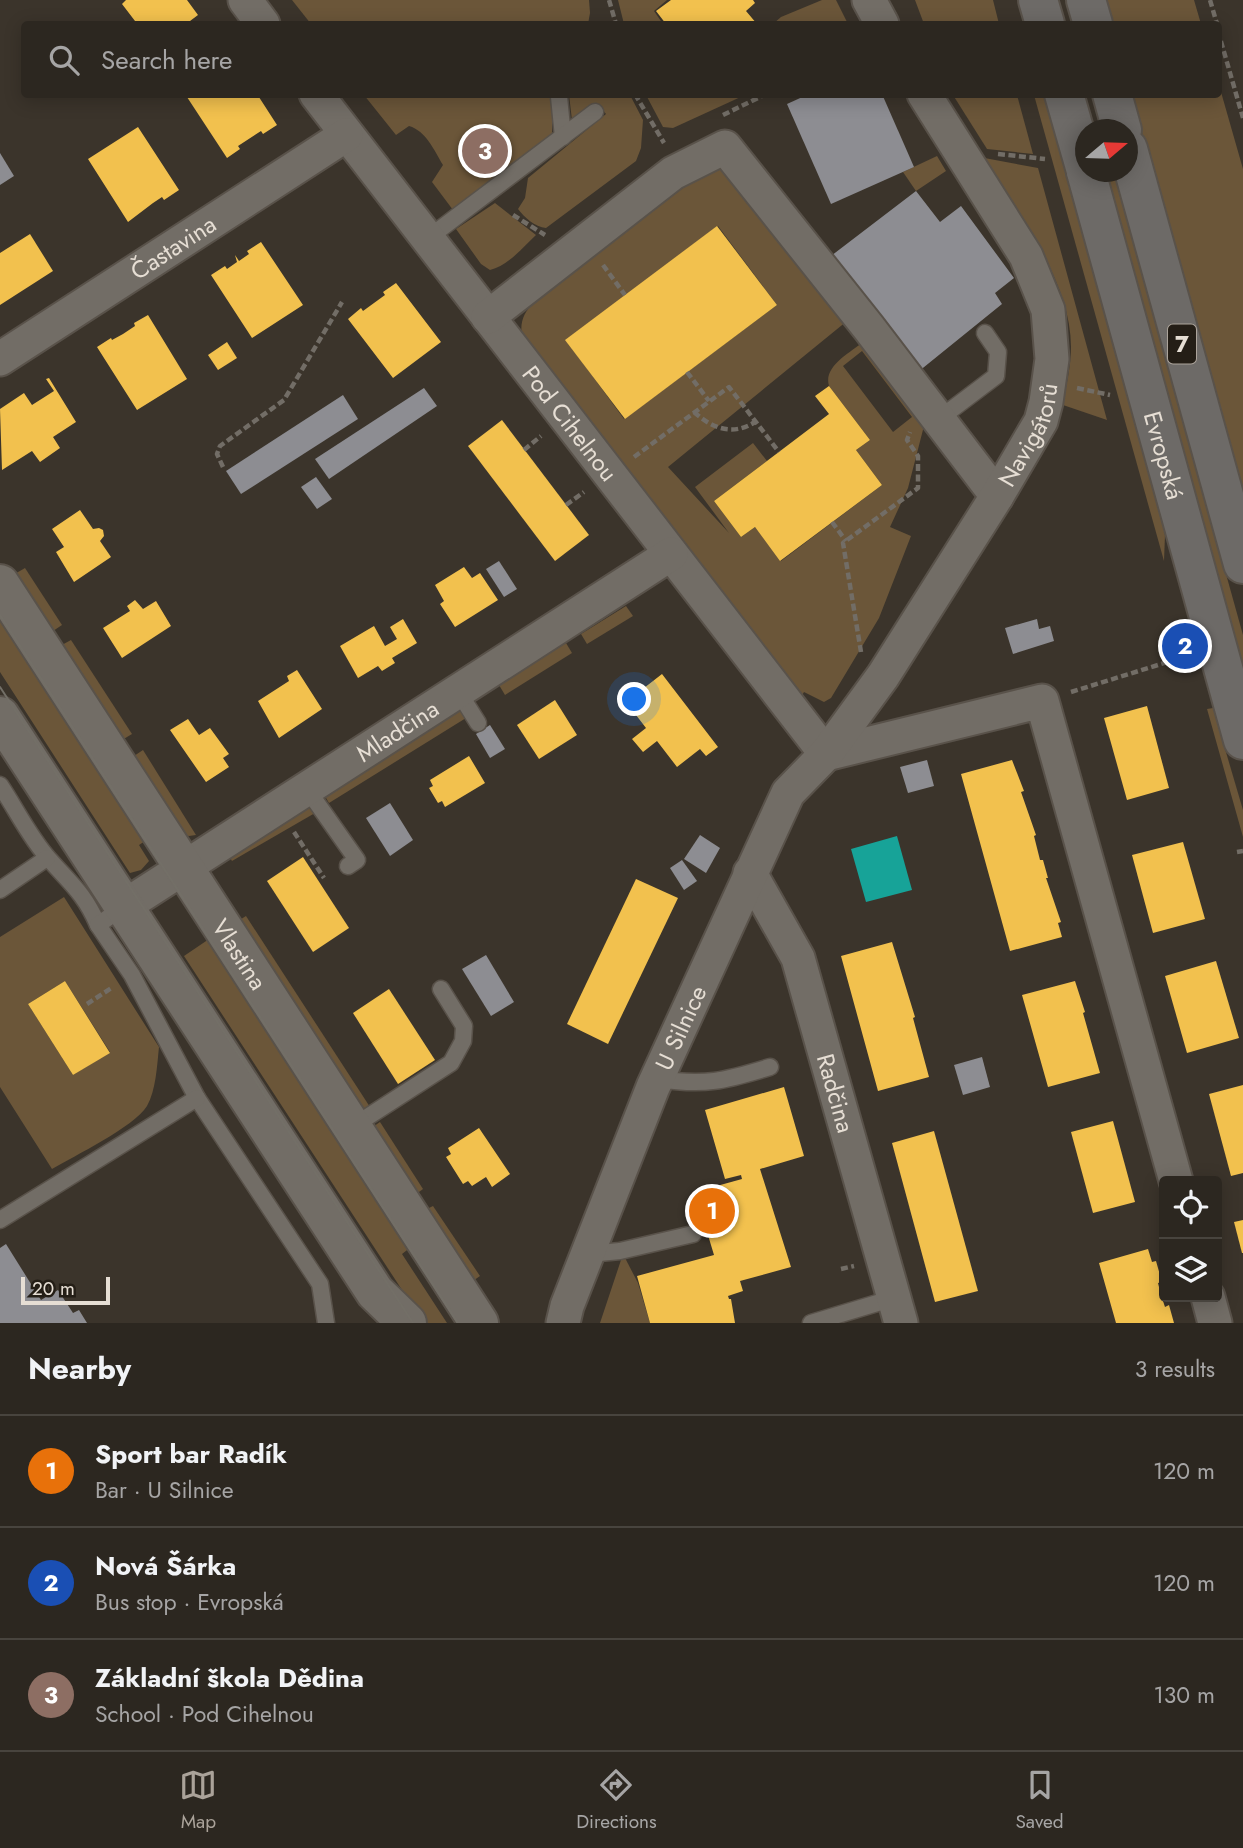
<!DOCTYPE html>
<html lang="en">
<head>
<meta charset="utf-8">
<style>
	:root { --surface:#2c2720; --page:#342f29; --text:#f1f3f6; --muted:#a6a5a5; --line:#48443e; --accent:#aaa299 }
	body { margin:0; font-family:Jost,sans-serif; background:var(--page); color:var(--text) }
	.controls { position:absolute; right:21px; bottom:21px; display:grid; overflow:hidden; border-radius:7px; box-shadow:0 4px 18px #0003 }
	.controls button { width:63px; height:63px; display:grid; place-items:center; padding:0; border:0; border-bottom:2px solid var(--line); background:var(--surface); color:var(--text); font:35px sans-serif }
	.compass { position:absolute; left:1075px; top:119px; width:63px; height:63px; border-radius:50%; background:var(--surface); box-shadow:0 4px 18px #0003; rotate:71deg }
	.scale { position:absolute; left:21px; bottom:18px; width:89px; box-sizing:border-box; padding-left:7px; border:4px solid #e6ded4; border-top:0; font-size:19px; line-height:24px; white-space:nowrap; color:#e6ded4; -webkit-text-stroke:5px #241e16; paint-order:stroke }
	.you { position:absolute; left:635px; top:700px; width:24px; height:24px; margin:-18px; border:5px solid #fff; border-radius:50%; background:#1a73e8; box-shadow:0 0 0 10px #1a73e833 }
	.badge { display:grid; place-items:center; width:46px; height:46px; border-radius:50%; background:var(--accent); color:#fff; font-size:23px; font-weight:700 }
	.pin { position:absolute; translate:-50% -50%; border:4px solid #fff; box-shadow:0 2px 7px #0006 }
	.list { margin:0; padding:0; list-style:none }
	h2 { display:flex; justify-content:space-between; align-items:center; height:91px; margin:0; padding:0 28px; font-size:30px }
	h2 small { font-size:23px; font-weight:400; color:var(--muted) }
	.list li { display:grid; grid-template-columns:46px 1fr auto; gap:21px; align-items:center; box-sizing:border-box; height:112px; padding:0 28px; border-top:2px solid var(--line) }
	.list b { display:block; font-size:26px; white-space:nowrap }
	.list p { margin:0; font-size:23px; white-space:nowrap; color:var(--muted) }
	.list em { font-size:23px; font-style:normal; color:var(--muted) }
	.icon { flex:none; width:38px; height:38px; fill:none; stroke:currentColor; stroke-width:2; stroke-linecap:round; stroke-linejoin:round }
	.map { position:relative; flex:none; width:1243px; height:1323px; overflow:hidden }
	.search { position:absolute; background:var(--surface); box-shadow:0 4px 18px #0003; left:21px; right:21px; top:21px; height:77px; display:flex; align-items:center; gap:18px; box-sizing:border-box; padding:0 24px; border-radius:7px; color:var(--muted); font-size:26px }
	.sheet { height:427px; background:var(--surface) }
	nav { display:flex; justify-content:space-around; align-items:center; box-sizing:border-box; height:98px; border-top:2px solid var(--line); background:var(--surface); font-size:19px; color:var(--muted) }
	nav a { display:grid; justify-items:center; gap:4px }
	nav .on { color:var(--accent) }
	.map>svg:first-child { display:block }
</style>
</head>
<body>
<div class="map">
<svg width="1243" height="1323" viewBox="0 0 1243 1323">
	<rect width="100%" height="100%" fill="#3b342b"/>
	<g fill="#6b5639" fill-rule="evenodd">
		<polygon points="292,0 589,0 590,13 588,24 311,24"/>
		<polygon points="618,0 667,0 654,11 663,24 624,24"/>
		<polygon points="822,0 836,0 848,24 773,24 781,17"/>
		<polygon points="915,0 993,0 999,24 924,24"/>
		<polygon points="1102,0 1194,0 1201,24 1109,24"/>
		<polygon points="1219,85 1243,169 1243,505 1128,95 1218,94"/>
		<path d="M364 95H558L552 99V144L453 210 432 182 443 165C434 150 426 131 409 126L396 135Z"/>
		<path d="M569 95H630L643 120 641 148 636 161 546 228C535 227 524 217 518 209L525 198 528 178 606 114 598 104 572 120Z"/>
		<polygon points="646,95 745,95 673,128 663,127"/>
		<polygon points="953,95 1017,95 1033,154 987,149"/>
		<polygon points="1034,95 1045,95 1162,519 1165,535 1164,561"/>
		<polygon points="937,156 946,171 916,191 903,172"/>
		<path d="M979 157 1038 168 1107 420 1063 405C1066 386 1071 366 1071 347 1071 279 1015 210 979 157Z"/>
		<path d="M718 165 733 170 847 321 668 467 729 533 695 487 753 443 767 461 714 501 741 537 755 527 781 561 882 485 856 450 870 440 829 386C823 366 850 353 863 342L925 422 908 488 890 527 911 536 879 618 831 698 824 702 804 692 801 697 523 342C519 324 522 314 535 301L709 168ZM718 226 777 305 624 419 566 340ZM862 351 912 417 893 432 843 366Z"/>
		<polygon points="1103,172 1114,172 1243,635 1243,674"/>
		<path d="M495 203 536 235C523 247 508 266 490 270L481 264 456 229Z"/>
		<polygon points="25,568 62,625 47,635 13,575"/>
		<polygon points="626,606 633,616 587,644 581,634"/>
		<polygon points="0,609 148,839 139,845 149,861 141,870 130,873 0,672"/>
		<polygon points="71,640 132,734 117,743 60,646"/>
		<polygon points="566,643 572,653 505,695 499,685"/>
		<polygon points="460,708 466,718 329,803 323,793"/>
		<polygon points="1213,708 1243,810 1243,837 1207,709"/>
		<polygon points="143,750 196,835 189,836 179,834 128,760"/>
		<polygon points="309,803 315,813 232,861 227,853"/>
		<path d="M64 897 159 1047C157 1066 156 1090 147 1106 134 1127 74 1156 52 1169L0 1087V937ZM65 981 110 1052 73 1075 28 1004Z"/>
		<polygon points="246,916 370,1107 360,1113 233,924"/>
		<polygon points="212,937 411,1247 402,1254 447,1323 424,1323 419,1316 184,956"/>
		<polygon points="380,1122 423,1189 415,1195 367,1131"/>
		<polygon points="433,1206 480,1276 467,1285 425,1210"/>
		<polygon points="623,1254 638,1283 650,1323 600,1323"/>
	</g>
	<g fill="#f2c14e">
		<polygon points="126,0 187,0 198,15 186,24 131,24 135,21 122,4"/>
		<polygon points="671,0 753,0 755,3 746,11 757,24 666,24 656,11"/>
		<polygon points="185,94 257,94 277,125 263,134 261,131 238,146 240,149 227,158"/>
		<polygon points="138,127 179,190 164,200 162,197 153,203 128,222 88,159"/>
		<polygon points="717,226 777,305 625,419 565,340"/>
		<polygon points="30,234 53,271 0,305 0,253"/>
		<polygon points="261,242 303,305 252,338 211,275 225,266 227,269 237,262 235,255 239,261 249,254 247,251"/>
		<polygon points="396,283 441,342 393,378 348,319 361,308 363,311 385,295 383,292"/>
		<polygon points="148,315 187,379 137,410 97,347 111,338 112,340 123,334 135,326 134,323"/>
		<polygon points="227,342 237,358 218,370 208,355"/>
		<polygon points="49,378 76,422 53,437 60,448 40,462 32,451 2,470 0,409 24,393 32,405 54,391 46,379"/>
		<polygon points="829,386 870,440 856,450 882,485 780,561 755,527 741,537 714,501 829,414 815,396"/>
		<polygon points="502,420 589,535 555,561 468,446"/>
		<polygon points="80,510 93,529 99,528 103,530 104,536 100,541 111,557 74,582 56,552 64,547 52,529"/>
		<polygon points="464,567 472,578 480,573 498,600 455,627 440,604 444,601 435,585"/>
		<polygon points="135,600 143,609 156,601 171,626 122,658 103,628 130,611 127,606"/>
		<polygon points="403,619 417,643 392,658 395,663 382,671 378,666 358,678 340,646 374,626 385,646 397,639 390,627"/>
		<polygon points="297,670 322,709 279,738 258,701 289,681 287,676"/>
		<polygon points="662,674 718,747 706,756 700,749 677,767 657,741 643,752 632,739 646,728 626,702"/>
		<polygon points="555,700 577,735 539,759 517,725"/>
		<polygon points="1147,706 1169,788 1127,800 1104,718"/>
		<polygon points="188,719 199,735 210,728 229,754 223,758 229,767 206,782 170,730"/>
		<polygon points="469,756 485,783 445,807 442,801 438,803 429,788 433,786 430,780"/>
		<polygon points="1012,760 1024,791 1021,792 1036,835 1034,836 1040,860 1043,860 1048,878 1046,878 1061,922 1058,923 1062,937 1010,951 961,774"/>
		<polygon points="1183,842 1205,919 1153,933 1132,855"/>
		<polygon points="303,857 349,928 313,952 267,881"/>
		<polygon points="636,879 678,898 608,1044 567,1024"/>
		<polygon points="892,942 915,1017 913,1018 929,1077 878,1091 841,956"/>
		<polygon points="1216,961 1239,1038 1187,1053 1165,976"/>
		<polygon points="65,981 110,1053 73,1075 28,1004"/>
		<polygon points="1075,981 1085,1012 1083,1013 1100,1073 1048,1087 1022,995"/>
		<polygon points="389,989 435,1060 398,1084 353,1013"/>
		<polygon points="1243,1085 1243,1173 1231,1176 1209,1094"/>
		<polygon points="784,1087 804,1156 760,1169 791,1267 740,1281 743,1291 728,1296 729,1299 731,1299 735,1323 650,1323 637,1276 714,1255 695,1192 742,1179 741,1175 725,1179 705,1110"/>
		<polygon points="1113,1121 1135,1202 1093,1213 1071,1132"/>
		<polygon points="479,1128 510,1174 492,1187 486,1177 472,1186 468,1181 463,1184 446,1157 451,1154 448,1148"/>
		<polygon points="934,1131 978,1291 935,1302 892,1143"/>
		<polygon points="1243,1220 1243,1253 1242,1253 1234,1222"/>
		<polygon points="1148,1249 1152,1262 1156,1261 1162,1282 1158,1283 1161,1295 1165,1307 1169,1305 1174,1323 1116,1323 1099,1263"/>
	</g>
	<polygon fill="#17a398" points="897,836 912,890 866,902 851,849"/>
	<g fill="#8d8d92">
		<polygon points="809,94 882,94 914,167 831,204 787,104"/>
		<polygon points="0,153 14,176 0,185"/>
		<polygon points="916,191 940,222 961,206 1014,278 995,293 1002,304 913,376 827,259"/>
		<polygon points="424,388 437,406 329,479 315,459"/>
		<polygon points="343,395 358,419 241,494 226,471"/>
		<polygon points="316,477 332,499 317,509 301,487"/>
		<polygon points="499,561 517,589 504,597 486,569"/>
		<polygon points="1037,619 1039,629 1050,626 1054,641 1013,654 1005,628"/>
		<polygon points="490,725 505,749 490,758 476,734"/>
		<polygon points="927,760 934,786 908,793 900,767"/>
		<polygon points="390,803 413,840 390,856 366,818"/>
		<polygon points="700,835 720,848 706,873 684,859"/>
		<polygon points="682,860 697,881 684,890 670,868"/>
		<polygon points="486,955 514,1002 491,1016 462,969"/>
		<polygon points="982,1057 990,1087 963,1095 954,1065"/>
		<polygon points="6,1244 41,1300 58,1290 73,1313 79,1310 87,1323 0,1323 0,1248"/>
	</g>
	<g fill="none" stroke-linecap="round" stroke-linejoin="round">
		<g stroke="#59524a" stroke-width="19">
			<g id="service">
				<polyline points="559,97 563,137"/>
				<polyline points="427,239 595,112"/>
				<polyline points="939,419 996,376 998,352 985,333"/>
				<polyline points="458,691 478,723"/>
				<path d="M0 785C16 809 30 838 49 859 71 884 84 893 98 925"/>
				<polyline points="307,789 357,860 348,866"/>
				<polyline points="0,890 47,858"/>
				<polyline points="123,907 98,925 132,975 197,1098 320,1284 326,1323"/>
				<path d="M657 1079C706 1086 724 1081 770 1067"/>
				<polyline points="352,1127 451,1063 463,1041 464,1026 441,989"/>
				<polyline points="0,1220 197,1098"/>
				<polyline points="589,1254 620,1251 693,1234"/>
				<polyline points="811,1323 894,1298"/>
			</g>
		</g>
		<g stroke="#59524a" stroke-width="37">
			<g id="minor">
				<polyline points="245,0 263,24"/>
				<polyline points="869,0 882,24"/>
				<path id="s1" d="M316 94 826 754"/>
				<polyline points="488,317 673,173 725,147 869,328 997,496"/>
				<path id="s2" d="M0 359 346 135"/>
				<polyline points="826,754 1042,701 1176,1181"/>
				<path id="s3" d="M750 873 798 958 901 1323"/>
				<path id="s4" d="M123 907 671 554"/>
				<polyline points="1208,1297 1215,1323"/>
				<path id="s5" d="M563 1323 567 1306 653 1087 788 793 826 754 883 676 997 496 1041 421 1046 402 1052 359 1048 310 1026 256 924 94"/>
			</g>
		</g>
		<g stroke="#59524a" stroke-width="42">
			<g id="tertiary">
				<path id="s6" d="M0 584 479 1323"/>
				<polyline points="0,716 375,1292 407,1323"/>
			</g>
		</g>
		<g stroke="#59524a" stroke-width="42">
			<g id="primary">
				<polyline points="1038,0 1045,24"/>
				<polyline points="1086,0 1093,24"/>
				<polyline points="1064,94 1086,171"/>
				<polyline points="1112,94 1122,130"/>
				<polyline points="1128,149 1243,564"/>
				<path id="s7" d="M1086 172 1243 740"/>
			</g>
		</g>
		<g stroke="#726d66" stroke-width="4.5" stroke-dasharray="7 3.5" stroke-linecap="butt">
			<polyline points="609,0 616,24"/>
			<polyline points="1210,0 1217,24"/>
			<polyline points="1218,31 1243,118"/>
			<polyline points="635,94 664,143"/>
			<polyline points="723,115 766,94"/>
			<polyline points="998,154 1045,159"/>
			<polyline points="513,215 545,235"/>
			<polyline points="603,265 625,295"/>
			<polyline points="687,372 709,401"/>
			<polyline points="1077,388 1110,395"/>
			<path d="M694 412C713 429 733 436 755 422"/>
			<polyline points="524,450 541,436"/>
			<polyline points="634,457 729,387 779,452"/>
			<polyline points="223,467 217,454 220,446 284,400 342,302"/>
			<polyline points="566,505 584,492"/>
			<polyline points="832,522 846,541"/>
			<polyline points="861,652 843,543 918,488 918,456 907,440 910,432"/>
			<polyline points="1071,692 1174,660"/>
			<polyline points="294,832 324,878"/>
			<polyline points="1237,852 1243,851"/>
			<polyline points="87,1004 113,987"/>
			<polyline points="841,1269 854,1266"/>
		</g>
		<use href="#service" stroke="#726d66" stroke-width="16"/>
		<use href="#minor" stroke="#726d66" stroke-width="33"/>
		<use href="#tertiary" stroke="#726d66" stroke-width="38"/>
		<use href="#primary" stroke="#6d6a67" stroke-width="38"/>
		<g stroke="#736f67" stroke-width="2">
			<polyline points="0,615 458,1323"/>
			<polyline points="0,687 413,1323"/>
		</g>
	</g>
	<g text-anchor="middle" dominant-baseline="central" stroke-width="7" stroke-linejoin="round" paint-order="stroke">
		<rect fill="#241e16" stroke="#aca49b" stroke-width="2" x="1168" y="324.5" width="28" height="39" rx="5"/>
		<g font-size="23" font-weight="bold" fill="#e6ded4">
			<text x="1182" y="344">7</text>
		</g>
		<g font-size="24" fill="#e6ded4" stroke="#241e16">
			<text stroke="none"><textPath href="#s2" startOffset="206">Častavina</textPath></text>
			<text stroke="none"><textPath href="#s1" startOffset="416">Pod Cihelnou</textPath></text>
			<text stroke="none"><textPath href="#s5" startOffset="1010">Navigátorů</textPath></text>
			<text stroke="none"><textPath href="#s7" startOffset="294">Evropská</textPath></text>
			<text stroke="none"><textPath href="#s4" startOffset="326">Mladčina</textPath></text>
			<text stroke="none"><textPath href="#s6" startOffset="441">Vlastina</textPath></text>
			<text stroke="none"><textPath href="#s5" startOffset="318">U Silnice</textPath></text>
			<text stroke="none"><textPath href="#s3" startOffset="238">Radčina</textPath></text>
		</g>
	</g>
</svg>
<div class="controls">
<button><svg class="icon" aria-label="locate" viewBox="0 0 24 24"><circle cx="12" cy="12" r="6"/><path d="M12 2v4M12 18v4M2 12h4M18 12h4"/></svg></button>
<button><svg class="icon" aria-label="layers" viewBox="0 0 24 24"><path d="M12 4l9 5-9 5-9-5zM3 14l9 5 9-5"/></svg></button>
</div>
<svg class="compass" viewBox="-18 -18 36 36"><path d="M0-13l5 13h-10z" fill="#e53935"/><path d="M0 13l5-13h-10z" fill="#a6a5a5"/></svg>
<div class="scale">20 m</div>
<div class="you"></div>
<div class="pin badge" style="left:712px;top:1211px;background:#e8710a">1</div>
<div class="pin badge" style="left:1185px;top:646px;background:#1a4fb4">2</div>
<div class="pin badge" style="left:485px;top:151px;background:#8d6e63">3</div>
<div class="search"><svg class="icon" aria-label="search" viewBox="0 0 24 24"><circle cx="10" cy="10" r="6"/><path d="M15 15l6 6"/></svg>Search here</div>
</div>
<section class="sheet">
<h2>Nearby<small>3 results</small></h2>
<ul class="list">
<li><span class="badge" style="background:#e8710a">1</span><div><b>Sport bar Radík</b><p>Bar · U Silnice</p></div><em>120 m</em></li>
<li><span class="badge" style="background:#1a4fb4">2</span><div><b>Nová Šárka</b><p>Bus stop · Evropská</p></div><em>120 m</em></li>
<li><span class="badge" style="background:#8d6e63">3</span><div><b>Základní škola Dědina</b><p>School · Pod Cihelnou</p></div><em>130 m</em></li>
</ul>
</section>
<nav>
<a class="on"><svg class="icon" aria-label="map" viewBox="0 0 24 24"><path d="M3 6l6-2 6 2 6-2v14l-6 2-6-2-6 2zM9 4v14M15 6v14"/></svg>Map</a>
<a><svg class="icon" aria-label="directions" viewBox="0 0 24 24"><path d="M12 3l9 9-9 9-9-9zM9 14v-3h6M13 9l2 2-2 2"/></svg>Directions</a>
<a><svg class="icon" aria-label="saved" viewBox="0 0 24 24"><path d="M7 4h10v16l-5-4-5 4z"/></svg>Saved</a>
</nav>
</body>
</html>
